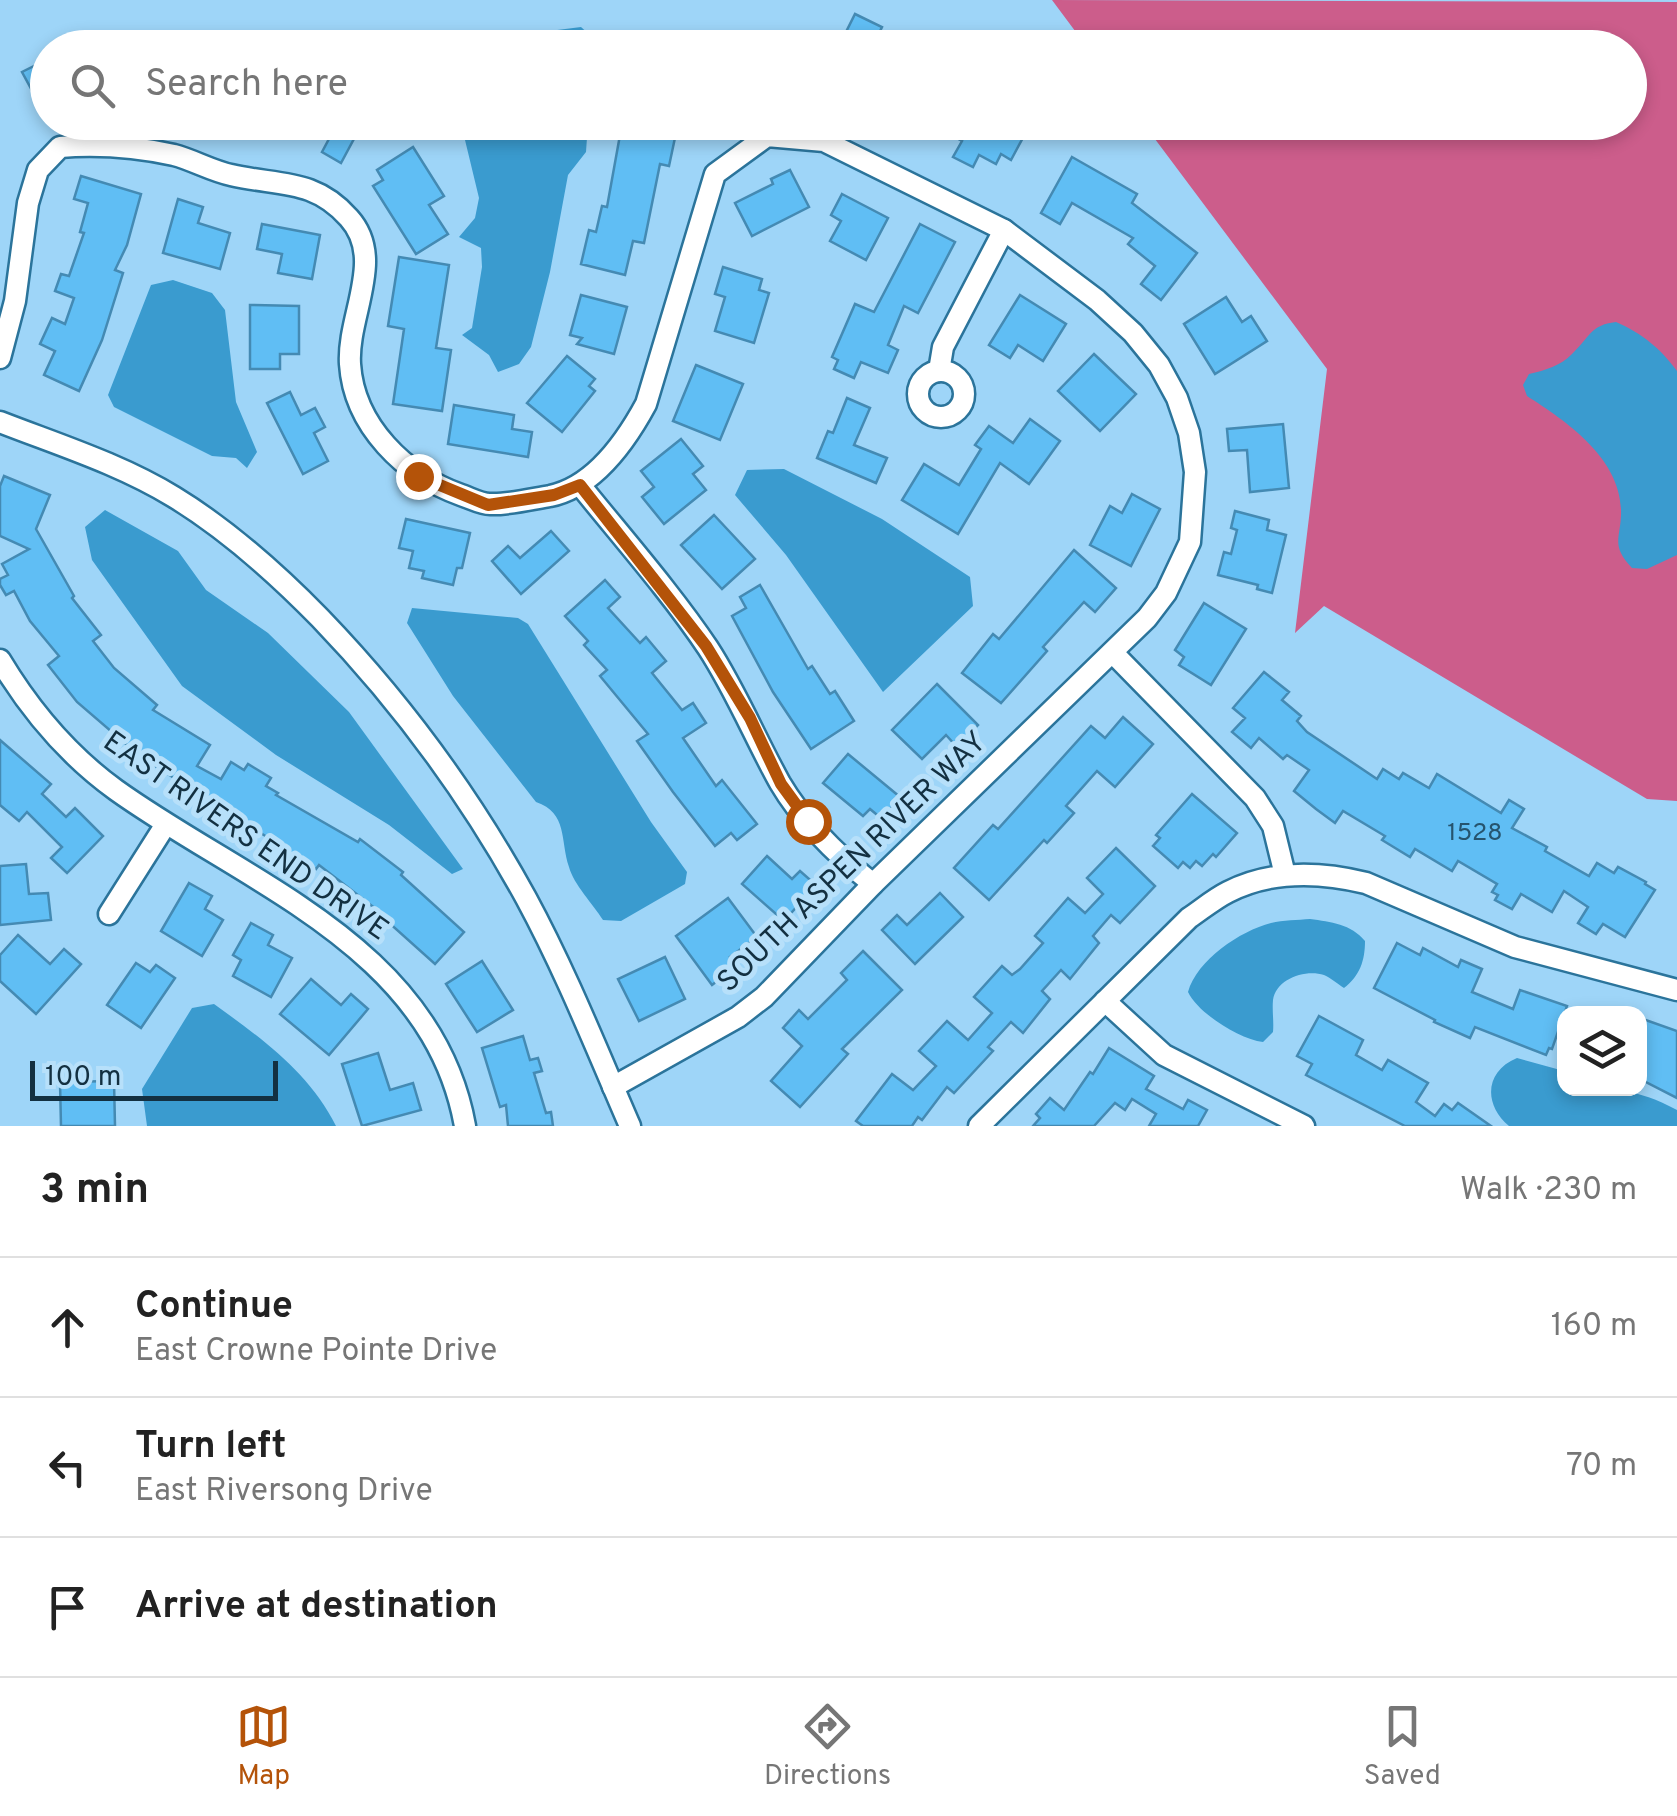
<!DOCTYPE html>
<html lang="en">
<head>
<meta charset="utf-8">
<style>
	:root { --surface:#fff; --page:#f2f2f2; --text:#222; --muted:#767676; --line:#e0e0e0; --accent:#b45309 }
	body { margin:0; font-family:Overpass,sans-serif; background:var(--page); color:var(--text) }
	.controls { position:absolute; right:30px; bottom:30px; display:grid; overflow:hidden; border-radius:20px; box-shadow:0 5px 15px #0003 }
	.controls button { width:90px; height:90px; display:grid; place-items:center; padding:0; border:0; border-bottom:2px solid var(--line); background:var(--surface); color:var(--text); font:50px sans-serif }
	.scale { position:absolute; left:30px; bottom:25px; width:248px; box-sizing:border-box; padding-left:10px; border:5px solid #133041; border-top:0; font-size:28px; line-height:35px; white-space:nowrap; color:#133041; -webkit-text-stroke:8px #b7e0fa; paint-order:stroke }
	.stop { position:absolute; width:30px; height:30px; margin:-22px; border:8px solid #b45309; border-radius:50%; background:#fff }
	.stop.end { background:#b45309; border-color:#fff; box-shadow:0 2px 10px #0008 }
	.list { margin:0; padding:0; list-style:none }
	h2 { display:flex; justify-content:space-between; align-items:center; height:130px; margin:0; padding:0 40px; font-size:42px }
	h2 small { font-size:32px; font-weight:400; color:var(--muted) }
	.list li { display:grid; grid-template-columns:65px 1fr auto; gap:30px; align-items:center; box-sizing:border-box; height:140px; padding:0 40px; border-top:2px solid var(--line) }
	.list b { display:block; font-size:38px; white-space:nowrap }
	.list p { margin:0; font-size:32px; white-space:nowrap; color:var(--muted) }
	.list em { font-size:32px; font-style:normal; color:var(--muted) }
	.icon { flex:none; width:55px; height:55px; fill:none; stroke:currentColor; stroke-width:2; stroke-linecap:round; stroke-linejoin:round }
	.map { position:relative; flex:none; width:1677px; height:1126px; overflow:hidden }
	.search { position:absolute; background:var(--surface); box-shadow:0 5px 15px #0003; left:30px; right:30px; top:30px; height:110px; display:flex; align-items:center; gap:25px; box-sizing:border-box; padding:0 35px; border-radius:55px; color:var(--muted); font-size:38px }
	.sheet { height:550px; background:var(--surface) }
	nav { display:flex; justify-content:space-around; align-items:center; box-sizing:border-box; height:140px; border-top:2px solid var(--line); background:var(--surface); font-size:28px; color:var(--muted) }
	nav a { display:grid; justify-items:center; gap:5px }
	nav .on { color:var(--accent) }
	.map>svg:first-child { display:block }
</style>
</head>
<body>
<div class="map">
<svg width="1677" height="1126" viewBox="0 0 1677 1126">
	<rect width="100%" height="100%" fill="#9ed5f8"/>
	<polygon fill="#cc5d8b" points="1052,0 1677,2 1677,801 1647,799 1324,606 1295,633 1327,369 1143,123 1630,122 1630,48 1087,47"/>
	<g fill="#3a9bcf">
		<polygon points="581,27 603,47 424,47"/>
		<polygon points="383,122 588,123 586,152 568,175 550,272 531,347 519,364 498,372 489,355 462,335 472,328 482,267 481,248 459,237 475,218 479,198 465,140 400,126 381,128"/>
		<polygon points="173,280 212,293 225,310 236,402 257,452 247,468 236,458 212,456 114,407 108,395 151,285"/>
		<path d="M1616 322C1643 334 1660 348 1677 371V555L1647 569 1632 568C1609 544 1622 537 1621 509 1619 457 1566 421 1527 396L1523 385 1529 374C1546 370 1560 366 1572 354 1590 337 1590 325 1616 322Z"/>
		<polygon points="784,469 882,519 970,577 973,606 883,692 786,555 735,495 747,470"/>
		<polygon points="105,510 178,551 206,590 268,633 349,712 463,869 452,874 389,825 276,755 182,686 92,560 85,527"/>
		<path d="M412 608 518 618 528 624 651 822 687 872 685 884 621 921 603 920C593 904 574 885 569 867 560 840 568 813 536 802L453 696 407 623Z"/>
		<path d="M1310 919C1331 922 1351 924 1365 941 1365 960 1360 976 1344 988 1338 984 1331 978 1324 975 1305 969 1276 979 1273 1000 1272 1011 1274 1022 1273 1032L1263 1042C1239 1039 1198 1013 1188 992 1197 960 1240 931 1271 923 1283 920 1298 920 1310 919Z"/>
		<path d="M214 1004C261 1038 309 1072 336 1126H147L142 1089 192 1008Z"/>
		<path d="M1517 1058 1564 1071V1088C1609 1088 1637 1088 1677 1110V1126H1509C1483 1104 1485 1071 1517 1058Z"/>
	</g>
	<g fill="#60bef4" stroke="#448ab3" stroke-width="2.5">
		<polygon points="855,14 882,27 872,48 852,48 841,42"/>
		<polygon points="815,32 816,48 773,48 772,35"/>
		<polygon points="48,59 48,120 22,72"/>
		<polygon points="338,122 363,122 341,163 322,152"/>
		<polygon points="927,122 1008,122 1026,132 1011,160 1001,154 996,164 979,155 973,167 953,157 962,141"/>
		<polygon points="633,125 676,133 669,166 660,164 644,243 633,241 625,275 581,264 589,230 596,232 602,206 607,207 620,135 631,137"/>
		<polygon points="413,147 444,196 429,205 448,234 416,254 373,186 383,180 377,170"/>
		<polygon points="1072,157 1137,194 1132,203 1197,253 1161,300 1141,284 1155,266 1128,244 1133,238 1072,203 1060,224 1041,213"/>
		<polygon points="790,170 809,207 752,236 735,203 773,184 771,179"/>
		<polygon points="81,176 141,194 127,245 115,270 123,273 102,340 79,391 44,375 55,351 40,344 52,318 65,324 74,298 55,291 61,274 69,276 84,233 80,232 88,203 74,199"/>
		<polygon points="842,194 888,218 866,260 830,241 841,221 831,215"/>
		<polygon points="178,199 203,207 198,223 230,233 220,269 163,253"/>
		<polygon points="262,224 320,235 312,279 278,273 282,254 257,249"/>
		<polygon points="920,224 955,242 918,313 904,306 888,345 898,350 888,373 861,362 854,378 834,369 838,360 832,357 855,304 874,312"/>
		<polygon points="399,257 449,265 436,348 451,350 442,411 393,404 404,329 388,326"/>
		<polygon points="723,267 762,279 759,290 769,293 754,343 715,331 725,297 715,294"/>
		<polygon points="581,295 627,307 614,354 577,344 582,338 570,335"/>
		<polygon points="1020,295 1066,324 1043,361 1018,345 1010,358 989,345"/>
		<polygon points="1226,297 1242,322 1251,316 1267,341 1215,374 1184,324"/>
		<polygon points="250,305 299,306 299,354 280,354 280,369 250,369"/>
		<polygon points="1094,354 1136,394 1100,431 1058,391"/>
		<polygon points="567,356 595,379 589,386 595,391 562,432 527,403"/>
		<polygon points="696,365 743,384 720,440 673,421"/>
		<polygon points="290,392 301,415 315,408 325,427 314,433 328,461 303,474 267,403"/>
		<polygon points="847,398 870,408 854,445 887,458 876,483 817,458 828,431 833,433"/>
		<polygon points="454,405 514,415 512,429 532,432 528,457 448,444"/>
		<polygon points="1030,419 1060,441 1029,484 1000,463 958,534 902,500 924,464 959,485 981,449 975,445 989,426 1013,443"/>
		<polygon points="1283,424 1289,488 1250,492 1247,450 1229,451 1227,429"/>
		<polygon points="681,439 703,466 693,474 706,490 664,524 642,497 654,487 641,471"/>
		<polygon points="4,476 50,495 36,529 74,596 72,598 101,635 93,641 114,668 157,705 153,710 210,745 197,766 221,779 231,762 244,770 248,764 271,778 266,786 278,793 276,795 358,842 360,839 403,872 401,875 464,932 435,964 387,921 389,919 319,865 316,869 265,840 267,837 141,757 77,702 48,665 59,656 30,621 14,591 6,595 0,585 0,579 8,575 2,564 29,549 0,536 0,486"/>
		<polygon points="1132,494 1160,509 1131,566 1090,545 1110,506 1122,513"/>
		<polygon points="1235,511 1269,520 1267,530 1286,535 1272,593 1257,589 1258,585 1218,575 1224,552 1231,554 1237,530 1231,528"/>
		<polygon points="714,515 755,559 722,589 681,545"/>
		<polygon points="406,519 470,533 462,568 457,568 453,585 422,578 424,571 409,568 413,551 399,548"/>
		<polygon points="551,531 569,551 521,594 492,561 508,546 520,558"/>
		<polygon points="1074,550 1116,588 1095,612 1084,602 1043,647 1047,651 1001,703 962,673 993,634 999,639"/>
		<polygon points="605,580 620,597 608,608 640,643 646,637 666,661 652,673 682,710 693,703 706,723 683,738 716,786 722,780 757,824 737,840 731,833 715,846 673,792 637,741 648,734 600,676 607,670 584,645 588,641 565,616"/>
		<polygon points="760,585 808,669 812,666 830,694 835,691 854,721 811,749 773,692 732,616 746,608 740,597"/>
		<polygon points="1204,603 1246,629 1211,685 1179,665 1184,657 1175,650"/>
		<polygon points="1264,672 1289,692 1282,700 1301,716 1297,721 1307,732 1377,779 1383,769 1399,779 1403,773 1429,788 1437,774 1501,813 1509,800 1524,809 1512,828 1547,847 1545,851 1589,876 1597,863 1614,873 1618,867 1646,882 1645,884 1655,890 1625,937 1603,924 1596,934 1578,923 1588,907 1564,891 1552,912 1521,894 1512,909 1495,900 1498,895 1492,892 1497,884 1458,861 1452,871 1415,849 1410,857 1382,840 1385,836 1343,811 1335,823 1316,809 1294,791 1309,770 1287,755 1283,759 1259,738 1251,748 1232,732 1245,718 1233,708"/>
		<polygon points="937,684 978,725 957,747 946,735 922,759 892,730"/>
		<polygon points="1123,717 1153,744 1115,787 1097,771 1066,806 1074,813 1047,843 1044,840 989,900 954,868 993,825 998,829 1091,726 1105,738"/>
		<polygon points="0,740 51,784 42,794 66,817 75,808 103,836 67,873 51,858 62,847 27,812 19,821 0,805"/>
		<polygon points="848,754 900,797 882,819 870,809 863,816 823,783"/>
		<polygon points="1192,794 1237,833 1216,857 1213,854 1202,866 1196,861 1190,868 1183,862 1178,868 1153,846 1160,838 1156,835"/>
		<polygon points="1116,848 1155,886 1120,923 1111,915 1093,936 1099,943 1070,979 1061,970 1042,991 1050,999 1023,1033 1011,1022 988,1047 993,1051 954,1093 947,1087 922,1120 918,1117 912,1126 863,1126 856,1121 892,1074 913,1090 936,1066 919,1051 947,1021 968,1040 992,1013 974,997 1002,966 1012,975 1020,969 1043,943 1035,936 1068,898 1085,913 1103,894 1087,878"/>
		<polygon points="767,856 792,879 800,871 816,885 784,921 742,884"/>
		<polygon points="26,864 29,894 48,893 51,920 0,925 0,866"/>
		<polygon points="189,883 212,896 205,909 223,920 202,956 161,931"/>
		<polygon points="940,893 963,917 915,964 882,930 897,915 907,925"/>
		<polygon points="728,898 757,937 730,957 737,966 712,985 676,936"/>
		<polygon points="251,923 273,935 268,945 292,958 271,997 233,976 241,960 233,955"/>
		<polygon points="18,935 50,964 64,949 81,964 36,1014 0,981 0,955"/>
		<polygon points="1397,943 1420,955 1423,948 1458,967 1461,960 1482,969 1472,992 1513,1009 1520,990 1567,1006 1552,1049 1549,1048 1546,1055 1475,1027 1470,1038 1434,1022 1435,1020 1374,988"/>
		<polygon points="863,951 902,990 842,1049 848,1054 800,1107 771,1081 802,1046 783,1028 799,1010 808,1019 847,980 841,973"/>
		<polygon points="665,957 685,999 639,1021 618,979"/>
		<polygon points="482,961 513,1010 477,1032 446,984"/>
		<polygon points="136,963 150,972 156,965 175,978 141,1028 107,1005"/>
		<polygon points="311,979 341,1005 351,994 368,1009 329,1055 280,1014"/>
		<polygon points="1319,1016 1363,1040 1356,1055 1382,1070 1388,1060 1428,1083 1416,1102 1435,1116 1444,1104 1452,1110 1458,1103 1491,1126 1405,1126 1306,1075 1312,1064 1297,1056"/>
		<polygon points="1640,1018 1677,1031 1677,1098 1640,1079"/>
		<polygon points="523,1036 530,1060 538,1058 542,1071 534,1073 546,1113 551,1112 553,1126 508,1126 506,1105 500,1107 482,1048"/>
		<polygon points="1109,1048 1154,1076 1146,1089 1183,1109 1188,1100 1207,1110 1198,1126 1149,1126 1156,1114 1132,1099 1125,1110 1115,1103 1094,1126 1033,1126 1040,1118 1036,1114 1050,1098 1064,1110 1090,1072 1093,1074"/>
		<polygon points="378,1053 390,1090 413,1083 421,1110 362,1126 342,1064"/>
		<polygon points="114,1081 115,1126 61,1126 60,1082"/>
	</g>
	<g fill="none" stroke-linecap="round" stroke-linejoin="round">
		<g stroke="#2b749b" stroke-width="25">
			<g id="minor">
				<path d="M0 358 15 301 28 203 38 170 60 147C98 144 137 147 174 155 193 160 212 171 231 175 278 186 314 178 349 218 386 259 347 315 350 364 354 426 405 475 461 495 470 498 481 504 490 504 508 505 532 499 550 496 594 487 626 441 646 404L715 174 767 136 824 141 1004 230 1097 300 1133 333 1159 365 1177 398 1189 433 1195 472 1190 542 1166 593 1147 618 873 884 764 997 738 1017 613 1087"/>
				<polyline points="939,371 943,347 1004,230"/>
				<circle cx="941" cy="394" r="23"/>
				<path d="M0 422C59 445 120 464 174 497 228 530 276 573 320 618 401 702 470 796 526 898 566 972 597 1050 630 1126"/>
				<path d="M580 485C621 536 672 594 708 648 736 691 755 738 780 783 803 822 838 856 873 884"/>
				<polyline points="1113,653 1255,798 1273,826 1285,875"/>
				<path d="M0 660C30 710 69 756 116 790 247 884 433 947 465 1126"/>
				<polyline points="109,914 166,824"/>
				<polyline points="1105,1001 1164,1055 1304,1126"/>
				<path d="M979 1126 1189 918C1201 910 1214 899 1228 892 1271 870 1321 872 1366 883L1515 947 1677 990"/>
			</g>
		</g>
		<use href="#minor" stroke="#fff" stroke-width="20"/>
	</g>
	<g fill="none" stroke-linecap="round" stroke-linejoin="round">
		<polyline stroke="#b45309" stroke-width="12" points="418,476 488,505 554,495 580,485 706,646 750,718 781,784 808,821"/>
	</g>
	<g text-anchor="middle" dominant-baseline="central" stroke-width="10" stroke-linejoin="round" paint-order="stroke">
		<g font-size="25" fill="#26546e">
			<text x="1475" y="834">1528</text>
		</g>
		<g font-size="30" fill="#133041" stroke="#b7e0fa">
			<text transform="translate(245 837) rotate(35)">EAST RIVERS END DRIVE</text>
			<text transform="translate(853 863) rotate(-44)">SOUTH ASPEN RIVER WAY</text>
		</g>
	</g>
</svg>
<div class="controls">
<button><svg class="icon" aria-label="layers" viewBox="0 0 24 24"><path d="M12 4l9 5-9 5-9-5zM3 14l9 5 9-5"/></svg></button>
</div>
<div class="scale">100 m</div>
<div class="stop" style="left:808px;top:821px"></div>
<div class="stop end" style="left:418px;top:476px"></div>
<div class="search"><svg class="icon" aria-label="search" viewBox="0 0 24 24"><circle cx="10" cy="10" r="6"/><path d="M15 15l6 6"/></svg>Search here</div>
</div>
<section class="sheet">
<h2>3 min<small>Walk · 230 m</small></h2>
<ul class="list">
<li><svg class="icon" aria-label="ahead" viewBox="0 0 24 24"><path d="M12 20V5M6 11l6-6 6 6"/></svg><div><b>Continue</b><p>East Crowne Pointe Drive</p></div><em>160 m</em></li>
<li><svg class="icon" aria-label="left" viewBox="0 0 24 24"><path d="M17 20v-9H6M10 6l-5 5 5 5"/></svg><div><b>Turn left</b><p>East Riversong Drive</p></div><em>70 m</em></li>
<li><svg class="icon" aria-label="arrive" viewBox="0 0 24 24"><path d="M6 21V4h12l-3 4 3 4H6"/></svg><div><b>Arrive at destination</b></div></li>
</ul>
</section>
<nav>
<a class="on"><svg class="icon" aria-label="map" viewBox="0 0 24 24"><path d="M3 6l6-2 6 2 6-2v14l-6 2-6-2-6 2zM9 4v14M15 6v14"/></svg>Map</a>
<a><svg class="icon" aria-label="directions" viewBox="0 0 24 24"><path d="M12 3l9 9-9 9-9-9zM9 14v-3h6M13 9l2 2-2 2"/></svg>Directions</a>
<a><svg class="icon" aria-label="saved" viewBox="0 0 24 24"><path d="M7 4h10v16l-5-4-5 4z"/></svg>Saved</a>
</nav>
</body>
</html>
